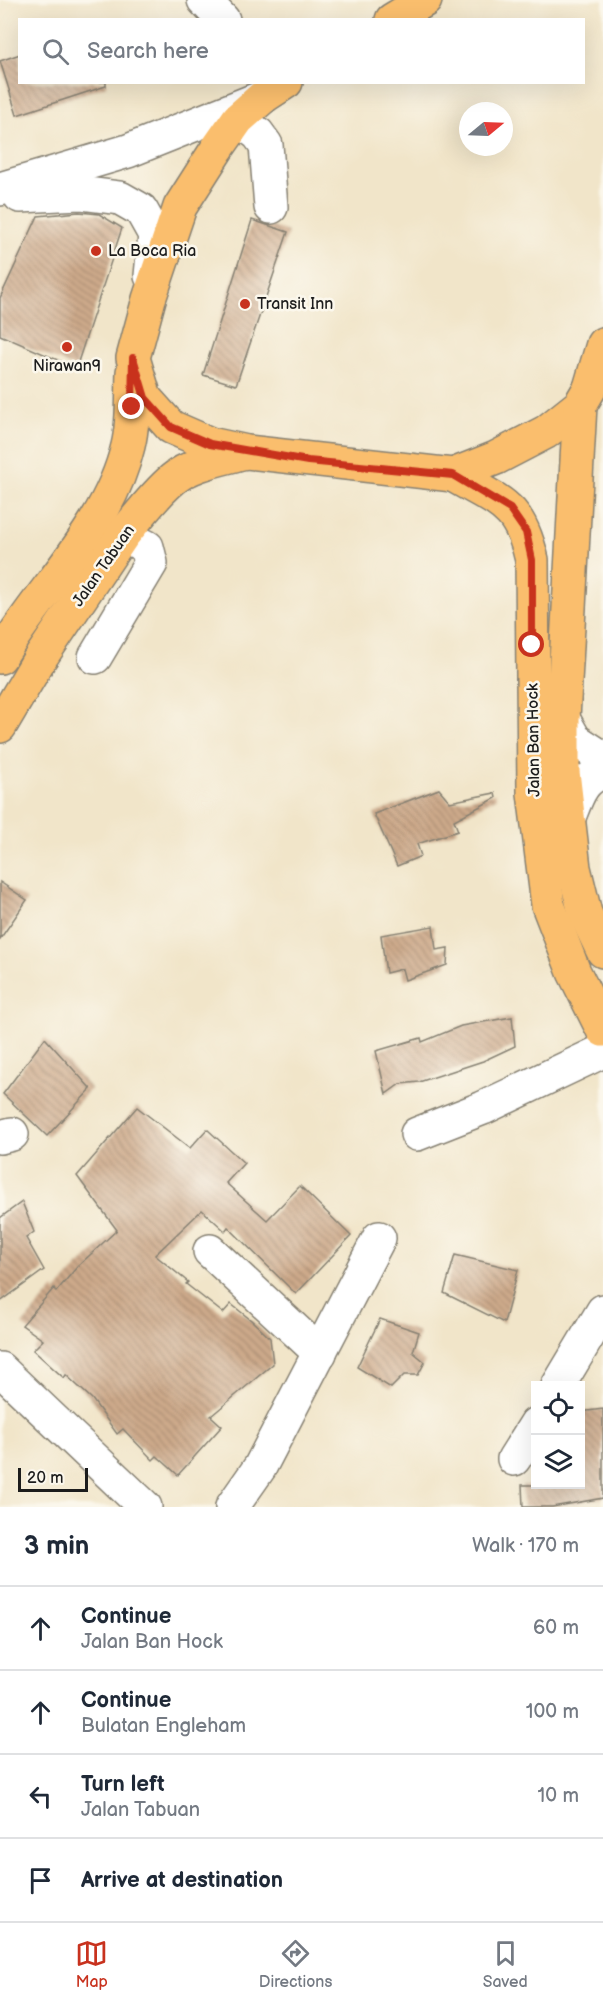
<!DOCTYPE html>
<html lang="en">
<head>
<meta charset="utf-8">
<style>
	:root { --surface:#fff; --page:#f2f2f3; --text:#1f2937; --muted:#747a83; --line:#e0e1e3; --accent:#c8321e }
	body { margin:0; font-family:"Balsamiq Sans",sans-serif; background:var(--page); color:var(--text) }
	.controls { position:absolute; right:18px; bottom:18px; display:grid; overflow:hidden; border-radius:0px; box-shadow:0 6px 24px #0002 }
	.controls button { width:54px; height:54px; display:grid; place-items:center; padding:0; border:0; border-bottom:2px solid var(--line); background:var(--surface); color:var(--text); font:30px sans-serif }
	.compass { position:absolute; left:459px; top:102px; width:54px; height:54px; border-radius:50%; background:var(--surface); box-shadow:0 6px 24px #0002; rotate:71deg }
	.scale { position:absolute; left:18px; bottom:15px; width:70px; box-sizing:border-box; padding-left:6px; border:3px solid #1c1c1c; border-top:0; font-size:16px; line-height:21px; white-space:nowrap; color:#1c1c1c; -webkit-text-stroke:4px #fbf7ec; paint-order:stroke }
	.stop { position:absolute; width:18px; height:18px; margin:-14px; border:4px solid #c8321e; border-radius:50%; background:#fff }
	.stop.end { background:#c8321e; border-color:#fff; box-shadow:0 2px 6px #0008 }
	.list { margin:0; padding:0; list-style:none }
	h2 { display:flex; justify-content:space-between; align-items:center; height:78px; margin:0; padding:0 24px; font-size:26px }
	h2 small { font-size:20px; font-weight:400; color:var(--muted) }
	.list li { display:grid; grid-template-columns:39px 1fr auto; gap:18px; align-items:center; box-sizing:border-box; height:84px; padding:0 24px; border-top:2px solid var(--line) }
	.list b { display:block; font-size:22px; white-space:nowrap }
	.list p { margin:0; font-size:20px; white-space:nowrap; color:var(--muted) }
	.list em { font-size:20px; font-style:normal; color:var(--muted) }
	.icon { flex:none; width:33px; height:33px; fill:none; stroke:currentColor; stroke-width:2; stroke-linecap:round; stroke-linejoin:round }
	.map { position:relative; flex:none; width:603px; height:1507px; overflow:hidden }
	.search { position:absolute; background:var(--surface); box-shadow:0 6px 24px #0002; left:18px; right:18px; top:18px; height:66px; display:flex; align-items:center; gap:15px; box-sizing:border-box; padding:0 21px; border-radius:0px; color:var(--muted); font-size:22px }
	.sheet { height:414px; background:var(--surface) }
	nav { display:flex; justify-content:space-around; align-items:center; box-sizing:border-box; height:84px; border-top:2px solid var(--line); background:var(--surface); font-size:16px; color:var(--muted) }
	nav a { display:grid; justify-items:center; gap:3px }
	nav .on { color:var(--accent) }
	.map>svg:first-child { display:block }
</style>
</head>
<body>
<div class="map">
<svg width="603" height="1507" viewBox="0 0 603 1507">
	<defs>
		<pattern id="building-back-hatch" width="6" height="6" patternUnits="userSpaceOnUse" patternTransform="scale(1.5)"><rect width="6" height="6" fill="#ceaa8b"/><path d="M-1 5l2 2M0 0l6 6M5-1l2 2" fill="none" stroke="#a68a71"/></pattern>
	</defs>
	<rect width="100%" height="100%" fill="#fbf7ec"/>
	<filter id="ink" filterUnits="userSpaceOnUse"><feTurbulence type="fractalNoise" baseFrequency=".0167" numOctaves="2"/><feDisplacementMap in="SourceGraphic" scale="12" xChannelSelector="R" yChannelSelector="G"/><feConvolveMatrix kernelMatrix="1 2 1 2 8 2 1 2 1" color-interpolation-filters="sRGB"/></filter>
	<filter id="wash" filterUnits="userSpaceOnUse"><feTurbulence type="fractalNoise" baseFrequency=".008" numOctaves="4" result="noise"/><feDisplacementMap in="SourceGraphic" scale="24" xChannelSelector="R" yChannelSelector="G"/><feGaussianBlur stdDeviation="1.35" result="paint"/><feColorMatrix in="noise" values="0 0 0 0 0 0 0 0 0 0 0 0 0 0 0 0 0 1.4 0 .05"/><feComposite in="paint" operator="in"/></filter>
	<g filter="url(#wash)">
		<rect width="100%" height="100%" fill="#f1e5c9"/>
		<g id="blocks">
			<g fill="url(#building-back-hatch)">
				<polygon points="20,54 20,82 106,82 106,86 17,115 0,61"/>
				<polygon points="79,212 99,214 122,228 76,368 0,335 0,298 38,216"/>
				<polygon points="252,220 288,232 236,385 203,375"/>
				<polygon points="439,789 450,802 495,793 496,798 454,820 458,831 417,844 421,856 397,866 374,814"/>
				<polygon points="0,882 27,900 0,939"/>
				<polygon points="433,926 436,950 448,948 447,965 405,980 402,969 386,973 381,935"/>
				<polygon points="512,1017 515,1046 483,1061 419,1082 400,1084 386,1094 376,1051 421,1038 422,1042 461,1026"/>
				<polygon points="45,1038 91,1089 47,1136 3,1094"/>
				<polygon points="137,1107 190,1148 207,1129 244,1163 226,1183 267,1220 300,1186 351,1236 296,1294 228,1227 225,1231 202,1210 155,1255 188,1282 186,1284 223,1313 231,1304 251,1320 270,1338 273,1364 211,1416 222,1426 178,1475 157,1456 153,1460 123,1429 117,1434 92,1399 66,1375 64,1378 33,1350 43,1340 22,1325 54,1288 56,1292 77,1267 117,1230 77,1176"/>
				<polygon points="22,1202 34,1232 26,1238 44,1270 0,1302 0,1218"/>
				<polygon points="455,1255 518,1270 504,1323 444,1293"/>
				<polygon points="380,1319 419,1332 413,1352 425,1362 418,1375 404,1375 391,1388 357,1367"/>
				<polygon points="603,1409 603,1498 552,1507 523,1507 522,1485 580,1485 580,1412"/>
			</g>
		</g>
	</g>
	<g filter="url(#ink)">
		<use href="#blocks" fill-opacity="0" stroke="#868072" stroke-width="1.5"/>
		<g fill="none" stroke-linecap="round" stroke-linejoin="round">
			<g stroke="#868072" stroke-width="36">
				<g id="minor">
					<polyline points="204,0 223,20"/>
					<polyline points="238,119 258,134 266,145 271,207"/>
					<polyline points="0,189 128,151 263,97"/>
					<polyline points="20,196 80,193 120,198 141,210 155,235 151,276"/>
					<polyline points="95,657 151,563 147,547 123,535"/>
					<polyline points="563,719 575,740 603,758"/>
					<path d="M567 822C575 804 580 777 603 773"/>
					<polyline points="417,1134 483,1108 603,1051"/>
					<polyline points="0,1137 12,1134"/>
					<polyline points="210,1251 320,1353"/>
					<polyline points="0,1369 145,1507"/>
					<polyline points="558,1386 603,1311"/>
					<polyline points="514,1459 536,1424"/>
					<polyline points="232,1507 260,1467 379,1238"/>
				</g>
			</g>
			<g stroke="#868072" stroke-width="36">
				<g id="major">
					<polyline points="392,20 425,0"/>
					<polyline points="286,82 263,97 238,119 217,149 180,207 149,299 133,358 145,398 171,427 210,444 247,452 453,475 496,458 546,432 580,405 590,388 603,344"/>
					<polyline points="580,405 563,719 563,772 574,868 585,913 603,951"/>
					<path d="M453 475C500 503 519 503 532 560L534 793 548 905 574 972 603 1030"/>
					<path d="M0 657C42 587 109 527 128 446 134 422 132 396 133 372"/>
					<path d="M0 726 39 660 123 535C138 517 154 495 173 479 191 464 220 459 242 453"/>
				</g>
			</g>
			<use href="#minor" stroke="#fff" stroke-width="33"/>
			<use href="#major" stroke="#fabe6d" stroke-width="33"/>
		</g>
	</g>
	<g fill="none" stroke-linecap="round" stroke-linejoin="round" filter="url(#ink)">
		<polyline stroke="#c8321e" stroke-width="8" points="132,407 133,358 145,398 171,427 210,444 308,461 453,475 510,509 526,532 532,560 532,645"/>
	</g>
	<g fill="#c8321e" stroke="#fbf7ec" stroke-width="2">
		<circle cx="96" cy="251" r="6"/>
		<circle cx="245" cy="304" r="6"/>
		<circle cx="67" cy="347" r="6"/>
	</g>
	<g text-anchor="middle" dominant-baseline="central" stroke-width="5" stroke-linejoin="round" paint-order="stroke">
		<g font-size="16" fill="#1c1c1c" stroke="#fbf7ec" text-anchor="start">
			<text x="108" y="251">La Boca Ria</text>
			<text x="257" y="304">Transit Inn</text>
			<text x="67" y="366" text-anchor="middle">Nirawan9</text>
		</g>
		<g font-size="16" fill="#1c1c1c" stroke="#fbf7ec">
			<text transform="translate(104 566) rotate(-55)">Jalan Tabuan</text>
			<text transform="translate(534 740) rotate(-91)">Jalan Ban Hock</text>
		</g>
	</g>
</svg>
<div class="controls">
<button><svg class="icon" aria-label="locate" viewBox="0 0 24 24"><circle cx="12" cy="12" r="6"/><path d="M12 2v4M12 18v4M2 12h4M18 12h4"/></svg></button>
<button><svg class="icon" aria-label="layers" viewBox="0 0 24 24"><path d="M12 4l9 5-9 5-9-5zM3 14l9 5 9-5"/></svg></button>
</div>
<svg class="compass" viewBox="-18 -18 36 36"><path d="M0-13l5 13h-10z" fill="#e53935"/><path d="M0 13l5-13h-10z" fill="#747a83"/></svg>
<div class="scale">20 m</div>
<div class="stop" style="left:532px;top:645px"></div>
<div class="stop end" style="left:132px;top:407px"></div>
<div class="search"><svg class="icon" aria-label="search" viewBox="0 0 24 24"><circle cx="10" cy="10" r="6"/><path d="M15 15l6 6"/></svg>Search here</div>
</div>
<section class="sheet">
<h2>3 min<small>Walk · 170 m</small></h2>
<ul class="list">
<li><svg class="icon" aria-label="ahead" viewBox="0 0 24 24"><path d="M12 20V5M6 11l6-6 6 6"/></svg><div><b>Continue</b><p>Jalan Ban Hock</p></div><em>60 m</em></li>
<li><svg class="icon" aria-label="ahead" viewBox="0 0 24 24"><path d="M12 20V5M6 11l6-6 6 6"/></svg><div><b>Continue</b><p>Bulatan Engleham</p></div><em>100 m</em></li>
<li><svg class="icon" aria-label="left" viewBox="0 0 24 24"><path d="M17 20v-9H6M10 6l-5 5 5 5"/></svg><div><b>Turn left</b><p>Jalan Tabuan</p></div><em>10 m</em></li>
<li><svg class="icon" aria-label="arrive" viewBox="0 0 24 24"><path d="M6 21V4h12l-3 4 3 4H6"/></svg><div><b>Arrive at destination</b></div></li>
</ul>
</section>
<nav>
<a class="on"><svg class="icon" aria-label="map" viewBox="0 0 24 24"><path d="M3 6l6-2 6 2 6-2v14l-6 2-6-2-6 2zM9 4v14M15 6v14"/></svg>Map</a>
<a><svg class="icon" aria-label="directions" viewBox="0 0 24 24"><path d="M12 3l9 9-9 9-9-9zM9 14v-3h6M13 9l2 2-2 2"/></svg>Directions</a>
<a><svg class="icon" aria-label="saved" viewBox="0 0 24 24"><path d="M7 4h10v16l-5-4-5 4z"/></svg>Saved</a>
</nav>
</body>
</html>
